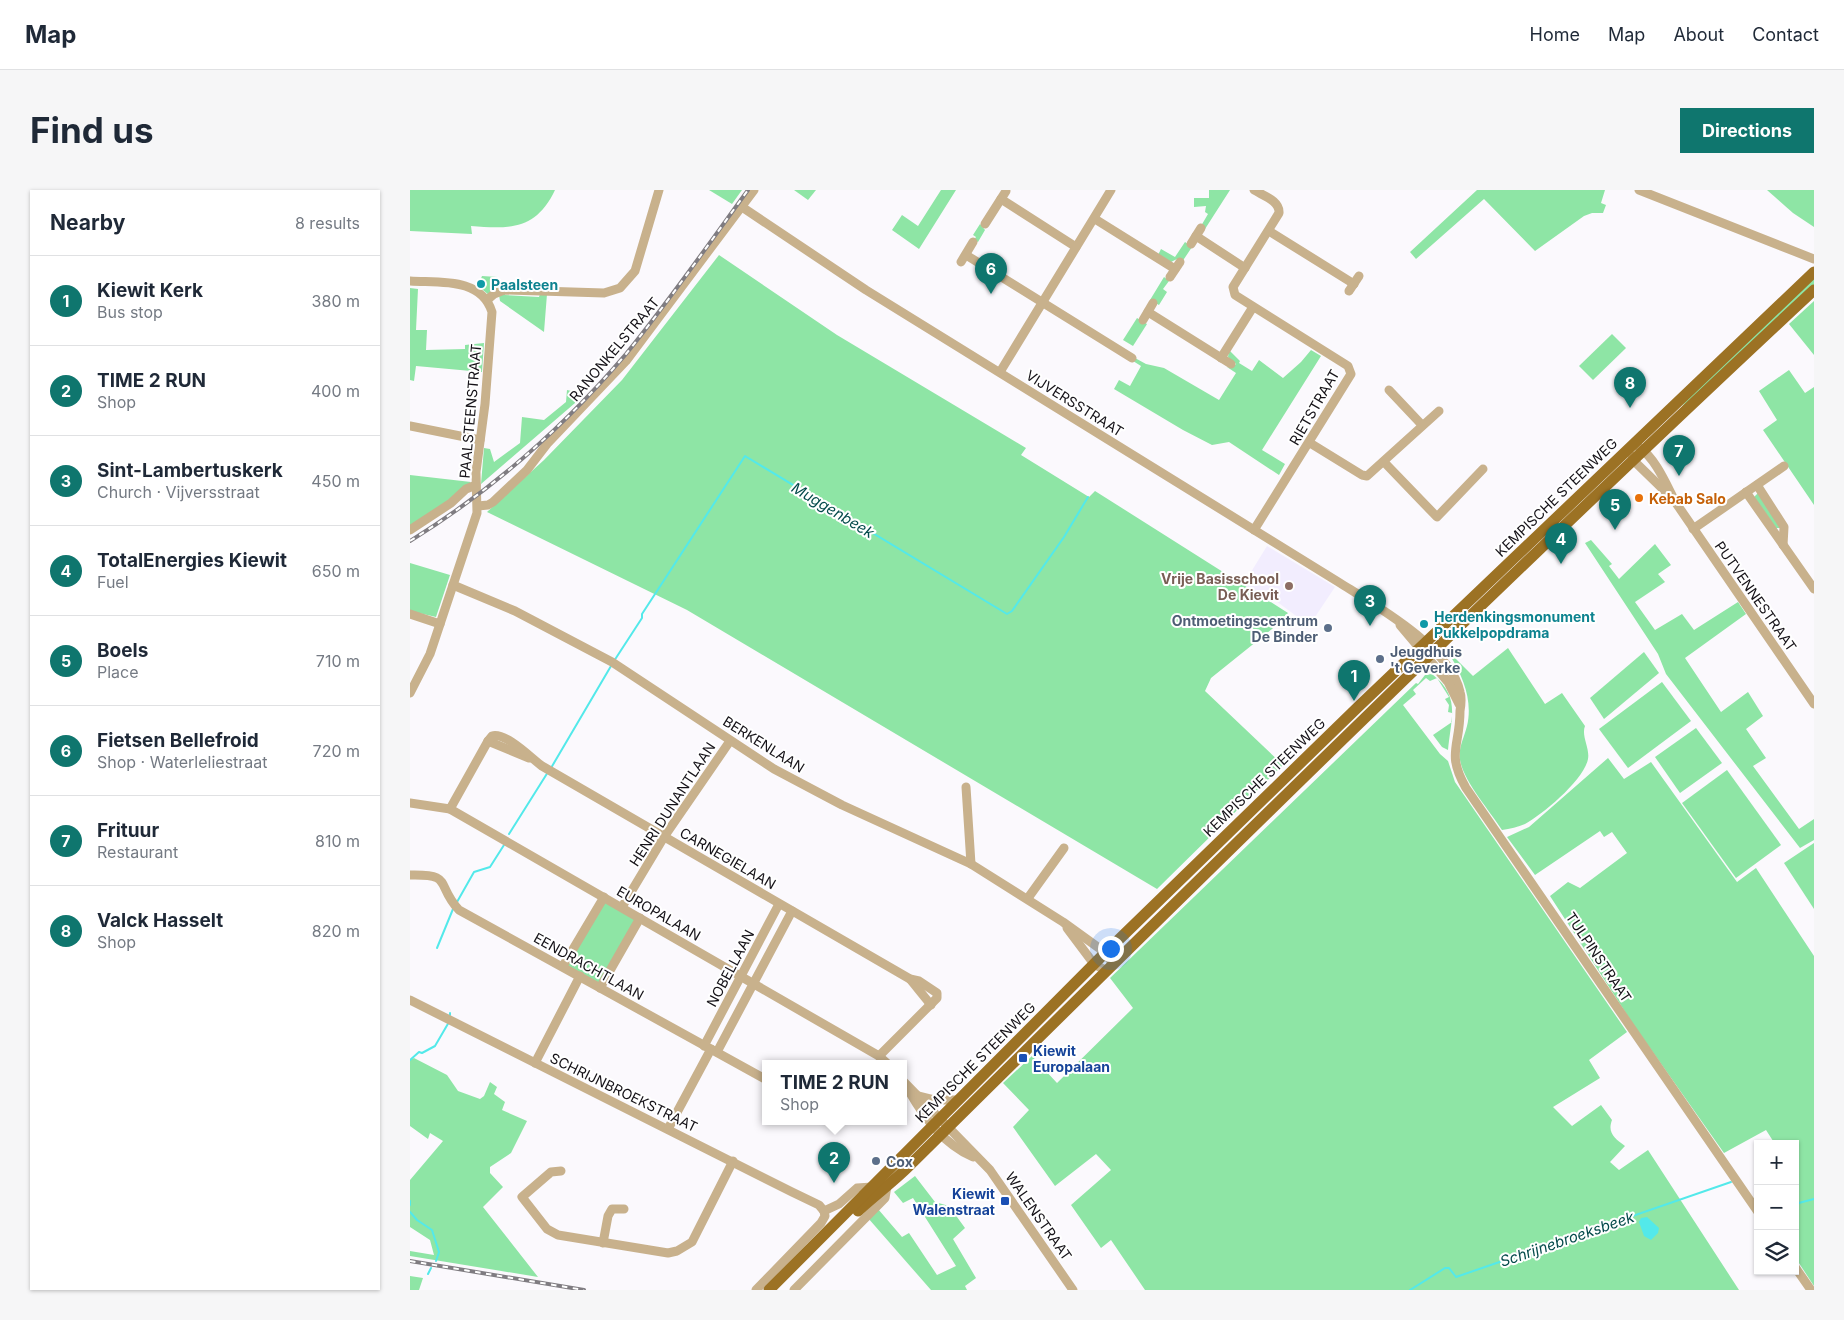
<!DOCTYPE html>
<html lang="en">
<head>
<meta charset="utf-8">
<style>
	:root { --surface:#fff; --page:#f6f6f7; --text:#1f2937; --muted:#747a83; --line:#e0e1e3; --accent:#0f766e }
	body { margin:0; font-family:Inter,sans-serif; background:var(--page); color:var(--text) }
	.controls { position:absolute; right:15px; bottom:15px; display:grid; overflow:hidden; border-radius:0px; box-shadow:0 1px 4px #0004 }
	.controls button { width:45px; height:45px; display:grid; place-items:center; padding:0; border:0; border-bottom:1px solid var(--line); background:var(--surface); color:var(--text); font:25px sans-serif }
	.you { position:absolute; left:700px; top:758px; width:18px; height:18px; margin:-12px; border:4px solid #fff; border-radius:50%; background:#1a73e8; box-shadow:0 0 0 8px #1a73e833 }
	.badge { display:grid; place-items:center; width:32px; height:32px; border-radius:50%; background:var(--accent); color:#fff; font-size:16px; font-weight:700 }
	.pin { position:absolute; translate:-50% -41px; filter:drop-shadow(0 1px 2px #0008) }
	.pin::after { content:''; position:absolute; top:26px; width:18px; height:15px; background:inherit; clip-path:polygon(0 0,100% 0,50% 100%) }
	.popup { position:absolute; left:352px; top:870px; width:145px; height:65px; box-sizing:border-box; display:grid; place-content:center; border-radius:0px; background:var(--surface); filter:drop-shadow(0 1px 4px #0005); font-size:16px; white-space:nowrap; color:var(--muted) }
	.popup b { font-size:19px; color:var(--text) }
	.popup::after { content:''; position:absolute; left:50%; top:100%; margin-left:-10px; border:10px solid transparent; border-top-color:var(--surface) }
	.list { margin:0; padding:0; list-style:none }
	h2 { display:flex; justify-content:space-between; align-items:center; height:65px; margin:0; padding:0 20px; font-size:21px }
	h2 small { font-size:16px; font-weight:400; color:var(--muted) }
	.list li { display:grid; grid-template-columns:32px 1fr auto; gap:15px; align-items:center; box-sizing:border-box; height:90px; padding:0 20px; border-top:1px solid var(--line) }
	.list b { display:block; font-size:19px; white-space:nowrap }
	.list p { margin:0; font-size:16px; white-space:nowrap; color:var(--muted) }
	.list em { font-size:16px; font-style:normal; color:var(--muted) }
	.icon { flex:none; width:28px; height:28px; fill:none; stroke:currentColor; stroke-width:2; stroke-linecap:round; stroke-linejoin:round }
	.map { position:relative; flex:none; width:1404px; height:1100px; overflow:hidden; border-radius:0px }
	header { display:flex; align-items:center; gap:30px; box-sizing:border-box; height:70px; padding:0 25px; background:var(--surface); border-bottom:1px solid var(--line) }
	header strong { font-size:24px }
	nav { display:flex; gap:28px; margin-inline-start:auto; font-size:18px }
	.intro { display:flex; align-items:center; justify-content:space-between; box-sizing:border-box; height:120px; padding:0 30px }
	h1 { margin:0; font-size:35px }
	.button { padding:12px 22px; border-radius:0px; background:var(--accent); color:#fff; font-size:18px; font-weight:700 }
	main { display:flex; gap:30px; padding:0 30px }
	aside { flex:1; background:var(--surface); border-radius:0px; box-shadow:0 1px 4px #0004 }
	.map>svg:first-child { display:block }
</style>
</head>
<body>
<header>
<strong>Map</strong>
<nav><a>Home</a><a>Map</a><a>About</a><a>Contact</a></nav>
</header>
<div class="intro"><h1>Find us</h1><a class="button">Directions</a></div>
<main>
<aside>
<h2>Nearby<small>8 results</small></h2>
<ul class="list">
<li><span class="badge">1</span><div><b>Kiewit Kerk</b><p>Bus stop</p></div><em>380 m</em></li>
<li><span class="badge">2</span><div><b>TIME 2 RUN</b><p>Shop</p></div><em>400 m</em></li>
<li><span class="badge">3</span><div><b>Sint-Lambertuskerk</b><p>Church · Vijversstraat</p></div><em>450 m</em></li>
<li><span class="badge">4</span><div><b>TotalEnergies Kiewit</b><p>Fuel</p></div><em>650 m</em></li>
<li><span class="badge">5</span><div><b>Boels</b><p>Place</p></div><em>710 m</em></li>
<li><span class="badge">6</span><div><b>Fietsen Bellefroid</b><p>Shop · Waterleliestraat</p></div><em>720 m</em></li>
<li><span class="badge">7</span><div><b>Frituur</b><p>Restaurant</p></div><em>810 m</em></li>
<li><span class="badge">8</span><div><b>Valck Hasselt</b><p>Shop</p></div><em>820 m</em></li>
</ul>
</aside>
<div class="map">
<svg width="1404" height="1100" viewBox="0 0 1404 1100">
	<rect width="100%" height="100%" fill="#fbf9fd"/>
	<polygon fill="#f2edfe" points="857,356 925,397 905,427 907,429 901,437 858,405 855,410 833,395"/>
	<g fill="#8ee5a5">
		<path d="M0 0H145C126 40 100 39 61 36L62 44 0 41Z"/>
		<polygon points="299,0 332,0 322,14"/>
		<polygon points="384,0 406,0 398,10"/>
		<polygon points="531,0 546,0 509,59 482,40 492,25 508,36"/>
		<polygon points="799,0 820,0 795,39 791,36 798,24 795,22 796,16 784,17 784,8 799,8"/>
		<polygon points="1067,0 1195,0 1191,13 1196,15 1193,23 1182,23 1174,26 1125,61 1074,9 1006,69 1000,62"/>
		<polygon points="1357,0 1404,0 1404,37 1383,23"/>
		<polygon points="570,34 575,40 568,52 564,50 566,47 563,45"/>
		<polygon points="775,52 782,57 772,72 767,69 761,72 748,65 751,59 765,67"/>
		<polygon points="309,65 427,145 616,258 611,265 679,307 685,301 878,423 862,439 801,488 795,501 873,575 747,699 277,420 77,322 134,270 212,190"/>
		<polygon points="72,86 87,87 89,99 79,105 68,96"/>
		<polygon points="754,87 759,91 753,99 757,102 749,115 740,110"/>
		<polygon points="1404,87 1404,96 1269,221 1278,208"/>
		<polygon points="0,98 8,99 6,140 17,140 16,160 55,159 55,155 74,153 72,182 6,176 4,191 0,190"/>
		<polygon points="95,102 95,105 129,107 130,104 137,104 134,142 90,111 89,105"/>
		<polygon points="1404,111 1404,165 1379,134"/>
		<polygon points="727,128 737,134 723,156 713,150"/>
		<polygon points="1202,144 1216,158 1183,190 1169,176"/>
		<polygon points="819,160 830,171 829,173 842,181 849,170 873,188 891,172 901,160 911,166 852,260 875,274 869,285 819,252 802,255 773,240 704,199 709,190 720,196 731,176 723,171 725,168 736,174 754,178 809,210 826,183 817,177 822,178 826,174 818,167"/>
		<polygon points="1379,180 1395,203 1404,197 1404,315 1353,240 1367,230 1349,201"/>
		<polygon points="157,200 166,202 165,213 71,294 74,258 80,259 84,272 110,253 112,227 134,230 156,212"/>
		<polygon points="0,285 61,292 52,301 0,337"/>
		<polygon points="1348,303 1371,337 1369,338 1366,338 1344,307"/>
		<polygon points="1181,350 1202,374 1199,376 1209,389 1245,354 1261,375 1248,384 1255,392 1225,412 1245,440 1272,424 1284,440 1328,412 1336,424 1275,468 1311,522 1338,502 1353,526 1336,539 1356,568 1343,576 1389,639 1404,629 1404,650 1390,658 1256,484 1248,464 1175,353"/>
		<polygon points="0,373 40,385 26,427 0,421"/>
		<path d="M1098 458 1135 514 1152 503 1175 536C1171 546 1180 558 1178 569 1174 590 1133 624 1115 634 1108 637 1100 639 1092 640 1080 621 1054 592 1050 570 1048 558 1054 548 1057 536 1063 511 1053 487 1041 467L1043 466 1063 486Z"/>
		<polygon points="1234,462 1249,483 1194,529 1180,508"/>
		<path d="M1022 484C1051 507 1041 527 1038 560L1032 557 1023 545 1042 532V523L1038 522 1039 515 1035 509 1039 507 1027 488 1020 491 1016 488 1003 500 1006 504 993 515 1030 564 1038 571 1045 592 1217 842 1179 870 1190 888 1143 917 1162 936 1191 915 1202 930C1197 943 1205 949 1215 956L1200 972 1209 980 1238 960 1329 1100H735L701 1050 691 1058 661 1015 701 980 686 964 645 996 603 937 619 920 593 893 622 866 647 893 723 818 700 788 1006 493 1008 494 1015 485Z"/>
		<polygon points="1252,492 1281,531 1218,578 1189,539"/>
		<polygon points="1286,538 1312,573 1270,603 1245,567"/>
		<polygon points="1198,568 1214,589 1241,572 1327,692 1346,678 1404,766 1404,1096 1385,1067 1385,997 1388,994 1385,988 1385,954 1365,954 1356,940 1314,963 1223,834 1140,706 1158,692 1170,698 1217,663 1202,642 1194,647 1190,641 1125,685 1097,647 1119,637"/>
		<polygon points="1317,580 1371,655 1326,688 1272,613"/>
		<polygon points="1404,653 1404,719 1374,673"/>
		<polygon points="195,711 226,729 189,794 157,776"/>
		<polygon points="4,868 37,885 48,901 70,909 74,906 80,892 87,897 84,904 95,912 92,920 117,931 101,963 80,977 80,983 93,997 73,1017 128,1087 0,1066 0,1061 24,1065 20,1050 0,1037 0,990 33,951 20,943 18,949 0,936 0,870"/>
		<polygon points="505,986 525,1012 539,1016 555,1038 543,1049 566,1088 555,1096 557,1100 521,1100 458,1028 468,1019 492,1047 499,1043 527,1085 546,1076 503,1008 493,1013 484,1002"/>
		<polygon points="0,1086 13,1088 9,1100 0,1100"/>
	</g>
	<polygon fill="#53e9ea" points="1237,1027 1249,1038 1248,1043 1241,1050 1234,1046 1229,1032 1231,1028"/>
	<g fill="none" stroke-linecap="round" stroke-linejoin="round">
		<g stroke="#53e9ea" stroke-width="2">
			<polyline points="204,471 232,428 232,424 335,266 597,424 602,421 654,347 678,307"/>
			<polyline points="141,578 201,476"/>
			<polyline points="99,644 138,582"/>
			<polyline points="47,712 64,682 80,677 94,655"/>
			<polyline points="27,758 43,719"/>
			<polyline points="40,825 40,823"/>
			<polyline points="0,870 9,862 12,863 25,856 39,832"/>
			<polyline points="0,1011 0,1015"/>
			<polyline points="1385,1014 1404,1009"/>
			<polyline points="0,1022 7,1030 22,1040 29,1062 26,1071"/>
			<polyline points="18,1084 21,1078"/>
			<polyline points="1000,1100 1035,1078 1039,1078 1046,1087 1321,992"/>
		</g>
		<g stroke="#c8b18c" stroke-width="9">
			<path d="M844 0C854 6 870 11 869 23L823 97 825 105 938 176 941 184 844 340"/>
			<polyline points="1229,0 1404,69"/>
			<polyline points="591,9 666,57"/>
			<path d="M332 17 456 100 930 393C965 415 1041 458 1050 502 1052 508 1051 515 1050 521 1050 557 1036 563 1056 598L1348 1022"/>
			<polyline points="685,29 765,79"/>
			<polyline points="575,34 596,1"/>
			<polyline points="859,41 944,94"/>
			<polyline points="786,46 835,78"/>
			<polyline points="781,54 791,38"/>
			<polyline points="556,65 722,168"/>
			<polyline points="551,72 563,52"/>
			<polyline points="760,87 770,72"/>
			<path d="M0 91C29 93 71 87 82 122L75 214 66 282 67 323 20 464 0 503"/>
			<polyline points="939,101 949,86"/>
			<polyline points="77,110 84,104 94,100 194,103 210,98 225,81 249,0"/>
			<polyline points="738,122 821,174"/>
			<polyline points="733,130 743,113"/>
			<polyline points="811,168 843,117"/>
			<polyline points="590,182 701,0"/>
			<polyline points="979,200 1012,235"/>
			<polyline points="0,236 70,250"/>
			<polyline points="900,253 952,285 957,286 1029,221"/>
			<path d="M1229 257C1246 269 1256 294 1266 313L1404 514"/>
			<polyline points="1222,266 1224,271 1259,305"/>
			<polyline points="974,272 1027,327 1073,279"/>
			<polyline points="1347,295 1374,337 1373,355"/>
			<polyline points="1336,302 1404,399"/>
			<polyline points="68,316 78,315 83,312 117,280 137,254 216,171 344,0"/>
			<polyline points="1283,339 1374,276"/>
			<polyline points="0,340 41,313 56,299 66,295"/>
			<polyline points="43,395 105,421 202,472 364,579 432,615 561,674 653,732 689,758 703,773"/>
			<polyline points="0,424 30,434"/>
			<polyline points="990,435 1038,492 1049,514"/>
			<polyline points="78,551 119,568"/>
			<polyline points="556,597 561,674"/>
			<polyline points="0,613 40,619 469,866 478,874"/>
			<path d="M40 619 78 551 82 546C96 542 121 568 132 576L500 789 509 791 527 803V808L469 866"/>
			<path d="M0 685C44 684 25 694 49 720L355 889"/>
			<polyline points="618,708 654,658"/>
			<polyline points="212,717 254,647 320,551"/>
			<polyline points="657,738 684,774 695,780"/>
			<polyline points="153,776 194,707"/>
			<polyline points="500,789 521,815"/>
			<polyline points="190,798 230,728"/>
			<polyline points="0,810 382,1002 409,1015 414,1021"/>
			<polyline points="294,856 369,714"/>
			<polyline points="307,862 382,721"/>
			<polyline points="125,873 170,786"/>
			<polyline points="493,891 580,980 663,1100"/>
			<path d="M499 901C515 929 534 954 563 967"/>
			<polyline points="509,906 525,910 548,910"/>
			<polyline points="258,939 301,859"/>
			<polyline points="151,981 141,982 112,1007 137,1039 148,1045 258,1063 267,1061 282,1052 323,971"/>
			<polyline points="414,1021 429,1014 447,998 462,997"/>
			<polyline points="193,1053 198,1026 202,1019 214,1019"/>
			<polyline points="1385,1077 1401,1100"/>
			<polyline points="346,1100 411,1033 415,1026 414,1021"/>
			<polyline points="384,1100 475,1008 477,996"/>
		</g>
		<g stroke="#9c7224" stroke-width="11">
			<path d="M448 1021C466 1004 486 990 503 972 800 678 1098 385 1404 100"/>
			<polyline points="359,1100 695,763 949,516 1404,82"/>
		</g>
		<g stroke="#7f7c81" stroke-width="4">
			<g id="rail">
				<path d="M0 351C81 301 154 237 216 164 259 111 298 55 338 0"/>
				<polyline points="0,1071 174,1100"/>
			</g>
		</g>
		<use href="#rail" stroke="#fff" stroke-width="2" stroke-dasharray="5.5" stroke-linecap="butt"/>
	</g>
	<g fill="#0f9aa8" stroke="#fff" stroke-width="2">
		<circle cx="71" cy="94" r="5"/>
		<circle cx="1014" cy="434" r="5"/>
	</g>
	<circle fill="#e8710a" stroke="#fff" stroke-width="2" cx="1229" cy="308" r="5"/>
	<circle fill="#8d6e63" stroke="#fff" stroke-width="2" cx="879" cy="396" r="5"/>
	<g fill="#5c6f8a" stroke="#fff" stroke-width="2">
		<circle cx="918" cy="438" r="5"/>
		<circle cx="970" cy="469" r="5"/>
		<circle cx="466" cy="971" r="5"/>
	</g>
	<g fill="#1a4fb4" stroke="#fff" stroke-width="2">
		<rect x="608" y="863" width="10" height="10" rx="2.5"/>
		<rect x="590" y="1006" width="10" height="10" rx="2.5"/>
	</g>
	<g text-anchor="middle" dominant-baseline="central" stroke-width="4" stroke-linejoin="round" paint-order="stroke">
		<g font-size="14" font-weight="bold" fill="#0d838f" stroke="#fff" text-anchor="start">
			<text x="81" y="94">Paalsteen</text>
			<text x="1024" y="426">Herdenkingsmonument<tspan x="1024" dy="16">Pukkelpopdrama</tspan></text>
		</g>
		<g font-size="14" fill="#151218" stroke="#fff">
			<text transform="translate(204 159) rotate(-50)">RANONKELSTRAAT</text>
			<text transform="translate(665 213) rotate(32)">VIJVERSSTRAAT</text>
			<text transform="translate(904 217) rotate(-60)">RIETSTRAAT</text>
			<text transform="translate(60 221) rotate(-85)">PAALSTEENSTRAAT</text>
			<text transform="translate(1146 307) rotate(-44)">KEMPISCHE STEENWEG</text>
			<text transform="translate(1346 406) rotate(55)">PUTVENNESTRAAT</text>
			<text transform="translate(354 554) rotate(32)">BERKENLAAN</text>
			<text transform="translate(854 587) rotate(-44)">KEMPISCHE STEENWEG</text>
			<text transform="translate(262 614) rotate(-57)">HENRI DUNANTLAAN</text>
			<text transform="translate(318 668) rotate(30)">CARNEGIELAAN</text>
			<text transform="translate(249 723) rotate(30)">EUROPALAAN</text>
			<text transform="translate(1189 767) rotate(56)">TULPINSTRAAT</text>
			<text transform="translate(179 776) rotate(29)">EENDRACHTLAAN</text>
			<text transform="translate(320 778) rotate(-62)">NOBELLAAN</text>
			<text transform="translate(565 872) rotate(-45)">KEMPISCHE STEENWEG</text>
			<text transform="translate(214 902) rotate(26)">SCHRIJNBROEKSTRAAT</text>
			<text transform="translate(629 1026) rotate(55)">WALENSTRAAT</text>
		</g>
		<g font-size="14" font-weight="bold" fill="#c56008" stroke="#fff" text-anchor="start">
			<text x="1239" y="308">Kebab Salo</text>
		</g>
		<g font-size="14" font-weight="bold" fill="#785e54" stroke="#fff" text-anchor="end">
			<text x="869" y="388">Vrije Basisschool<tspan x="869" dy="16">De Kievit</tspan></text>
		</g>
		<g font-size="14" font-weight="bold" fill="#4e5e75" stroke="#fff" text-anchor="start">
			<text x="908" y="430" text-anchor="end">Ontmoetingscentrum<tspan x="908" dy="16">De Binder</tspan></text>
			<text x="980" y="461">Jeugdhuis<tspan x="980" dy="16">'t Geverke</tspan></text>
			<text x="476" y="971">Cox</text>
		</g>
		<g font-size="14" font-weight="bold" fill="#164399" stroke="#fff" text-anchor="start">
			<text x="623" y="860">Kiewit<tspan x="623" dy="16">Europalaan</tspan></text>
			<text x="585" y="1003" text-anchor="end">Kiewit<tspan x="585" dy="16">Walenstraat</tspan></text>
		</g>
		<g font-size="15" font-style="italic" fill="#044a4b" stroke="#fff">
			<text transform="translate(423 320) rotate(31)">Muggenbeek</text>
			<text transform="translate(1157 1049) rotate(-19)">Schrijnebroeksbeek</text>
		</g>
	</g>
</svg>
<div class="controls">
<button>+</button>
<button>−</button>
<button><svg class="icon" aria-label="layers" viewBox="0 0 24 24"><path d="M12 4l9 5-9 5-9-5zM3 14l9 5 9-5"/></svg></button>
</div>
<div class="you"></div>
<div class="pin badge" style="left:944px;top:511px">1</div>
<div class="pin badge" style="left:424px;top:993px">2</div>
<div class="popup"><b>TIME 2 RUN</b>Shop</div>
<div class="pin badge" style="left:960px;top:436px">3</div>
<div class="pin badge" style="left:1151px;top:374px">4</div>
<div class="pin badge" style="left:1205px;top:340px">5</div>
<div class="pin badge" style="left:581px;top:104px">6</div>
<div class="pin badge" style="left:1269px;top:286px">7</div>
<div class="pin badge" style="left:1220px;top:218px">8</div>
</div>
</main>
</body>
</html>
